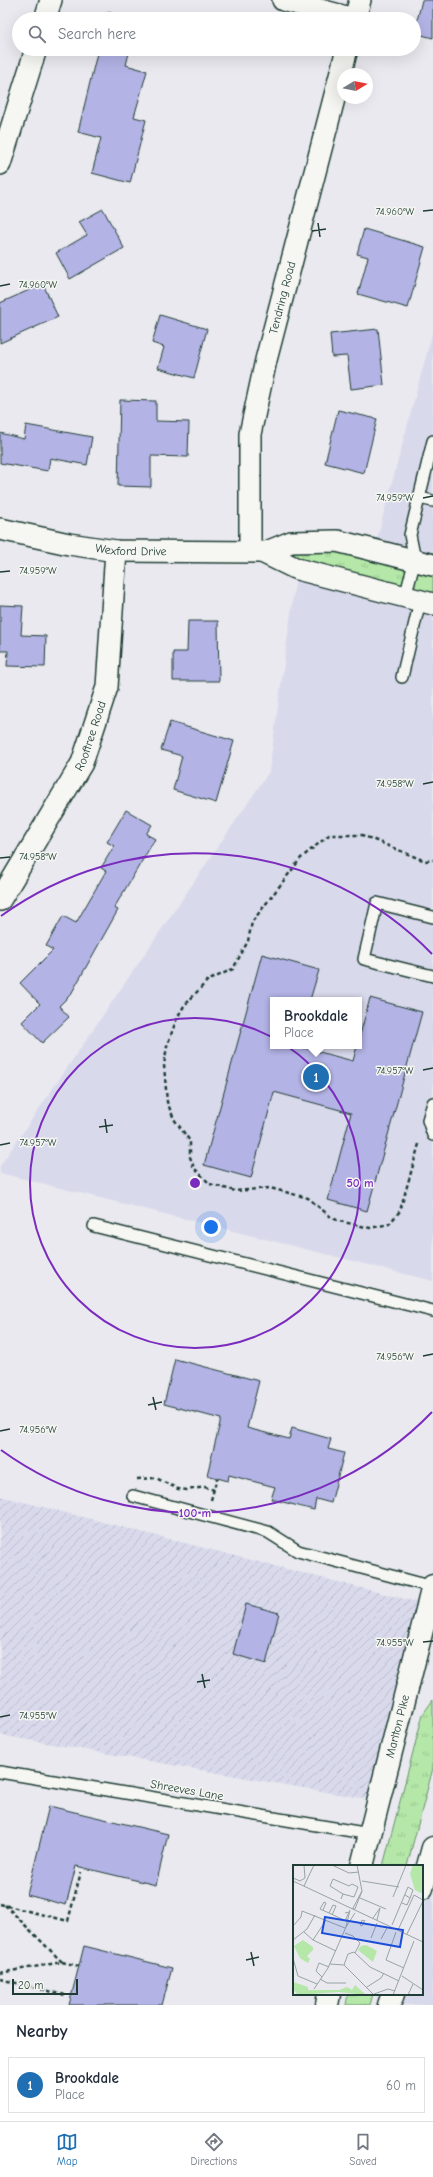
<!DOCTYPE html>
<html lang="en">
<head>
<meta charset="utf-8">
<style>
	:root { --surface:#fff; --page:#f2f2f3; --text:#1f2937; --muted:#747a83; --line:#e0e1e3; --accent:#1f6fb2 }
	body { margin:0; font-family:"Comic Neue",sans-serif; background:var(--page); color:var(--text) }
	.compass { position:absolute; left:337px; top:68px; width:36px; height:36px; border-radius:50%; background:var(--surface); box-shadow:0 4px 16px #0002; rotate:80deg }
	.scale { position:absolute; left:12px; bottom:10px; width:66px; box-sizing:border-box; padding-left:4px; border:2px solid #1f3d34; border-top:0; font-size:11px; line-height:14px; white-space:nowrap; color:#1f3d34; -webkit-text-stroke:3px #f6f6f2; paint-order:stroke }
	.you { position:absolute; left:211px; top:1227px; width:14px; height:14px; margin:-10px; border:3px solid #fff; border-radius:50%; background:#1a73e8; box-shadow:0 0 0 6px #1a73e833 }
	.badge { display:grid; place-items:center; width:26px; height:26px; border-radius:50%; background:var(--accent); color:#fff; font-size:13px; font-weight:700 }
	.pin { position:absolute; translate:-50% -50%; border:2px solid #fff; box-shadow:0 1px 4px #0006 }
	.popup { position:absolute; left:270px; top:997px; width:92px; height:52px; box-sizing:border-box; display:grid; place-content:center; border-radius:0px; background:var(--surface); filter:drop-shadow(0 1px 3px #0005); font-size:13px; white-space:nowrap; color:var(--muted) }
	.popup b { font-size:15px; color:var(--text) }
	.popup::after { content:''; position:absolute; left:50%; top:100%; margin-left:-8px; border:8px solid transparent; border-top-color:var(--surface) }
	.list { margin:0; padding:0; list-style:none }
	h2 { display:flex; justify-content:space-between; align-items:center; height:52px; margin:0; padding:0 16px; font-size:17px }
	h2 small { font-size:13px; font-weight:400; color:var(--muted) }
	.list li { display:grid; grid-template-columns:26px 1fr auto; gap:12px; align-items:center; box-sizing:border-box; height:56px; margin:0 8px 8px; padding:0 8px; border:1px solid var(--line); border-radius:0px }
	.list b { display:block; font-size:15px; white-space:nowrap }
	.list p { margin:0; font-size:13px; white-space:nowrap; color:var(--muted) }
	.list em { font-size:13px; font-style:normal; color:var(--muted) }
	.icon { flex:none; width:22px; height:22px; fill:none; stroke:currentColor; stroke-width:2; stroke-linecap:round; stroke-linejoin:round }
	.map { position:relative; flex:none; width:433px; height:2005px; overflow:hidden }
	.search { position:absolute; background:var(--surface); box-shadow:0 4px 16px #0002; left:12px; right:12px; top:12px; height:44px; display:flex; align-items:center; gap:10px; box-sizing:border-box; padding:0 14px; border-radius:22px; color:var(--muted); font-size:15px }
	.sheet { height:116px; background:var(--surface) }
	nav { display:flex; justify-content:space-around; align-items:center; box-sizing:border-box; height:56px; border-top:1px solid var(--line); background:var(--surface); font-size:11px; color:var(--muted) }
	nav a { display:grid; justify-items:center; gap:2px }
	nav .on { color:var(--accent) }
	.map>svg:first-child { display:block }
</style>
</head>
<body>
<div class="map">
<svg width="433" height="2005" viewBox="0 0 433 2005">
	<defs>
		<pattern id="industrial-furrows" width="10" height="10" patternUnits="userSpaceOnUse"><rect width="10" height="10" fill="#d9d9ec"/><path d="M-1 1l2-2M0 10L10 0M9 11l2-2" fill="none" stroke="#babbcb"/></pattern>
		<pattern id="grass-tufts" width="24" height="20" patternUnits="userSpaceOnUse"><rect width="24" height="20" fill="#b4e7a8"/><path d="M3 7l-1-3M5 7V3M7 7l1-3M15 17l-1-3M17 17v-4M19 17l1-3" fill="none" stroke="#9ac791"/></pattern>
	</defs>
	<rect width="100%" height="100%" fill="#e9e9ef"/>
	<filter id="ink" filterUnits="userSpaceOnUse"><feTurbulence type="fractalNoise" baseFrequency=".025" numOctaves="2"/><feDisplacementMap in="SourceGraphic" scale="8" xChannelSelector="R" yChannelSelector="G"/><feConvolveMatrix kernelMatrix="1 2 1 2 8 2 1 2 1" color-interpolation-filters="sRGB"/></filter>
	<g filter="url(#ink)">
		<g fill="#d9d9ec" fill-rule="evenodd">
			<polygon points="433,330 433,565 374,550"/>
			<path d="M297 569 433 604V1281L0 1173V1166L269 772ZM273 1000H359V1046H273Z"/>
			<polygon points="433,1848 433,2005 389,2005 392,1994 422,1994 422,1887"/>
		</g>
		<polygon fill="url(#industrial-furrows)" points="0,1496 428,1605 378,1801 0,1735"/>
		<g fill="url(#grass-tufts)" stroke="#6a926e">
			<polygon points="291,542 433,565 433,604 264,553"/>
			<polygon points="433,1700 433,1768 407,1866 383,1866 423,1714"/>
			<polygon points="348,1994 373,1994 370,2005 346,2005"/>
		</g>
		<g fill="#b3b3e5" stroke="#1f3d34">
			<polygon points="422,0 433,0 433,38 414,33"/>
			<polygon points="108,12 131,19 106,19"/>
			<polygon points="98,49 130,49 126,65 147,71 134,117 146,120 130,183 92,173 101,138 78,132"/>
			<polygon points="103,209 124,248 70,279 56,253 87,235 79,222"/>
			<polygon points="364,229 425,247 408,308 358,294 368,257 357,254"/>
			<polygon points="43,284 58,317 0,343 0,303"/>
			<polygon points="160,315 207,329 194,378 158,368 164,347 152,343"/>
			<polygon points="378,329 384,385 351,389 347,356 332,357 330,334"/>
			<polygon points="120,400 156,401 156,421 189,422 188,457 151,456 151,487 118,486"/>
			<polygon points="338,410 377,419 364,473 325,463"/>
			<polygon points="26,425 92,437 87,465 50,458 48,471 0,463 0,433 24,439"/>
			<polygon points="0,605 23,606 21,635 46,636 45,667 7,666 8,651 0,651"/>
			<polygon points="188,621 218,621 219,681 173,681 173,652 187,652"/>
			<polygon points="170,722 234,741 216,803 173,790 182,756 161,750"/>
			<polygon points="126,810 152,825 146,834 155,839 114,908 118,910 71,994 59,1006 69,1017 42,1043 22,1022 40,1004 20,983 53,950 46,946 63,916 76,923 106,871 101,868 114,846 107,842"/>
			<polygon points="262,954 319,970 310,1000 273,1000 273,1046 297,1046 353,1061 370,998 422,1012 367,1211 328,1200 351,1113 274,1092 251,1178 204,1165"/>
			<polygon points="175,1359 259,1381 247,1428 289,1439 292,1428 331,1439 328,1449 344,1453 331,1503 316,1499 314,1510 271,1499 275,1487 229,1475 228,1481 207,1475 221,1419 164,1404"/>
			<polygon points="246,1604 279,1613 266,1664 233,1654"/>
			<polygon points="49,1806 168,1834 156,1885 76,1866 66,1905 27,1895"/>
			<polygon points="84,1946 172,1968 162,2005 69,2005"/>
		</g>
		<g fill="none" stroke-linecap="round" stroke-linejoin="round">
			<g stroke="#1f3d34" stroke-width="14">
				<g id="service">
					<polyline points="419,498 433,501"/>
					<polyline points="405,597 415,560 410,535 433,441"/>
					<polyline points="402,677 420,601"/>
					<polyline points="433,917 377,903 364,959 433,976"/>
					<polyline points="433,1103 428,1120 433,1135"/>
					<polyline points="94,1226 433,1311"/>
					<polyline points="133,1496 268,1532 298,1551 433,1587"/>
					<polyline points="0,1772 370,1834"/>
				</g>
			</g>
			<g stroke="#1f3d34" stroke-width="24">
				<g id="minor">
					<polyline points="283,0 354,19"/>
					<polyline points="45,19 51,0"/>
					<polyline points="355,19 360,0"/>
					<polyline points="0,164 36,49"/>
					<path id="s1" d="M0 529 69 544 116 551 263 552"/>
					<path id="s2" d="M250 551V434L266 360 347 49"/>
					<polyline points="433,565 337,541 291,542 264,553 297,569 433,604"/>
					<path id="s3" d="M0 900 82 763 107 687 116 551"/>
				</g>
			</g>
			<g stroke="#1f3d34" stroke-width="25">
				<g id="trunk">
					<path id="s4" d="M362 1866 433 1586"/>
					<polyline points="422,1888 433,1848"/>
					<polyline points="327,2005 329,1994"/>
					<polyline points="389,2005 393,1994"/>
				</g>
			</g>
			<g stroke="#1f3d34" stroke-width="2.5" stroke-dasharray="4 3" stroke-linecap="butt">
				<polyline points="419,1144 400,1211 389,1224 370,1228 339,1221 331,1217 308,1198 270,1188 235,1191 210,1184 194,1168 190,1157 190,1141 174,1119 167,1102 164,1065 167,1046 177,1018 184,1006 207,981 233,969 248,941 252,922 301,858 329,835 362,835 425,861 433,860"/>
				<polyline points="137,1479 156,1478 178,1489 187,1490 205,1487 214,1490"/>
				<polyline points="211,1500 217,1478"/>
				<polyline points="0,1904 68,1921 81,1872"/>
				<polyline points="62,1962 79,1966"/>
				<polyline points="0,1973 62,1962 5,1905"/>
				<polyline points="0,1979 65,1995"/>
			</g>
			<use href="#service" stroke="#f6f6f2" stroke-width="11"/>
			<use href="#minor" stroke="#f6f6f2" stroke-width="21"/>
			<use href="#trunk" stroke="#f6f6f2" stroke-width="22"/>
		</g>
	</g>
	<path fill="none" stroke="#1f3d34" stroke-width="1.5" d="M423 211 433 210M318 223 320 237M312 231 326 229M0 286 10 284M423 498 433 496M0 572 10 571M423 784 433 782M0 858 10 857M423 1070 433 1068M105 1119 107 1133M99 1127 113 1125M0 1145 10 1143M423 1356 433 1354M153 1397 156 1410M148 1405 162 1402M0 1431 10 1429M423 1642 433 1641M202 1674 205 1688M197 1682 210 1680M0 1717 10 1715M251 1952 254 1966M246 1960 259 1957"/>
	<g fill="none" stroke="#7b2cbf" stroke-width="2">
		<circle cx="195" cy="1183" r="165"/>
		<path d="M432 1412A330 330 0 0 1 1 1450M1 916A330 330 0 0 1 432 954"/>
	</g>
	<g text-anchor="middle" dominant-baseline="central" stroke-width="3" stroke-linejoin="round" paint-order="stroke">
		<g font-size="12" fill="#1f3d34" stroke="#f6f6f2">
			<text stroke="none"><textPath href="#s2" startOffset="257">Tendring Road</textPath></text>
			<text stroke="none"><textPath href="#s1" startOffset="133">Wexford Drive</textPath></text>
			<text stroke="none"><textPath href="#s3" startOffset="188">Rooftree Road</textPath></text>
			<text stroke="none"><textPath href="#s4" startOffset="144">Marlton Pike</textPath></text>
			<text transform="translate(187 1790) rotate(10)">Shreeves Lane</text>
		</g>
	</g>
	<g transform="translate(293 1865)">
		<rect width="130" height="130" fill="#e9e9ef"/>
		<path d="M120 0H130V29L122 25 117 9ZM0 117 15 122V125H46L54 122 59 125 62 120 73 130 46 127 5 130 0 124Z" fill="#b4e7a8"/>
		<path d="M10 75 20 82V85L14 91 17 94 15 98 7 93 1 81ZM73 80 84 86 80 97 65 85 68 81Z" fill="#b4e7a8"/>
		<path fill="none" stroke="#98a4a4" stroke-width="1" d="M39 0 56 8 66 7M64 0 69 26M0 13 7 16 12 13 11 0M0 16 130 77M69 16 106 22M11 21 21 0M69 26 62 44H60V43ZM100 32 113 0M67 33 93 44M48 34 50 29 37 21 40 14 56 21 59 19 65 22 61 32 50 29M109 38 114 40 117 33M30 45 33 38 31 37 27 44 36 48M57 45 53 62 62 48M9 46 52 63M39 50 43 41 40 40 36 48 53 56 55 57M80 53 87 43 84 55M52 56 56 47 52 48M71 56 69 55 67 60 69 61 72 55M99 60 115 22 120 25 117 33 112 30M0 61 8 52 9 46M105 65 121 30 130 35M11 67 20 75 43 86M103 67 93 95 111 103M52 68 60 71 67 78 62 88M114 69 130 36M78 73 84 58M88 74 94 63M0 75 14 64 22 50M20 75 33 55M0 93 5 111 24 119M37 99 51 100M51 100 55 89 61 87 77 102 106 116M51 100 81 130M109 111 130 125M29 112 23 106 26 98 36 102M27 114 34 118H53M74 122 88 113 91 108M21 124 35 103 53 62M81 129 95 124 102 126M100 130 121 76M115 130 120 119"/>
		<path fill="#1d4ed8" fill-opacity="0.15" stroke="#1d4ed8" stroke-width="2" d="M32 52 110 65 107 82 29 68Z"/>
		<rect width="130" height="130" fill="none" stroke="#1f3d34" stroke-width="2"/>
	</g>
	<g font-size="10" text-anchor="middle" fill="#1f3d34" stroke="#f6f6f2" stroke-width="3" stroke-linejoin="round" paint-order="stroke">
		<text x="395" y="215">74.960°W</text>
		<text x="38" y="288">74.960°W</text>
		<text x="395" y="501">74.959°W</text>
		<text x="38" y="574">74.959°W</text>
		<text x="395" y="787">74.958°W</text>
		<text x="38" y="860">74.958°W</text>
		<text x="395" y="1074">74.957°W</text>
		<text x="38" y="1146">74.957°W</text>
		<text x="395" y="1360">74.956°W</text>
		<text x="38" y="1433">74.956°W</text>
		<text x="395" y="1646">74.955°W</text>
		<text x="38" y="1719">74.955°W</text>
	</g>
	<circle cx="195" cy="1183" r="6" fill="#7b2cbf" stroke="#f6f6f2" stroke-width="2"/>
	<g font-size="12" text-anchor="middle" font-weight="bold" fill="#7b2cbf" stroke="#f6f6f2" stroke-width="3" stroke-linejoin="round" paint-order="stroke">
		<text x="360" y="1187">50 m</text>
		<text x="195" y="1517">100 m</text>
	</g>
</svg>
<svg class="compass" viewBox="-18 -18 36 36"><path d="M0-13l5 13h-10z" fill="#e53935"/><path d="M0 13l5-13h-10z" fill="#747a83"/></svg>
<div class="scale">20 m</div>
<div class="you"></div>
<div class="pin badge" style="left:316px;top:1077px">1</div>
<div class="popup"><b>Brookdale</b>Place</div>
<div class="search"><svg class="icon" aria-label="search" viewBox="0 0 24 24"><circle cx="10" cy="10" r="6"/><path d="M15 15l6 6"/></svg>Search here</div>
</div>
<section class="sheet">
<h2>Nearby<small></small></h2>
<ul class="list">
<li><span class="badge">1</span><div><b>Brookdale</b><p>Place</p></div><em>60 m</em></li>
</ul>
</section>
<nav>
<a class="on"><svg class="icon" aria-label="map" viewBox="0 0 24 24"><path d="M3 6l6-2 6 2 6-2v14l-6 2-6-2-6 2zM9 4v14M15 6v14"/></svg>Map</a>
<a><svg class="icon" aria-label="directions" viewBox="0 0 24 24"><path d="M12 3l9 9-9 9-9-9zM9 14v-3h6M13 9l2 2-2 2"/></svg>Directions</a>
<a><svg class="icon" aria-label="saved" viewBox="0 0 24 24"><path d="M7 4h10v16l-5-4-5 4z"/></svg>Saved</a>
</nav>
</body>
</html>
